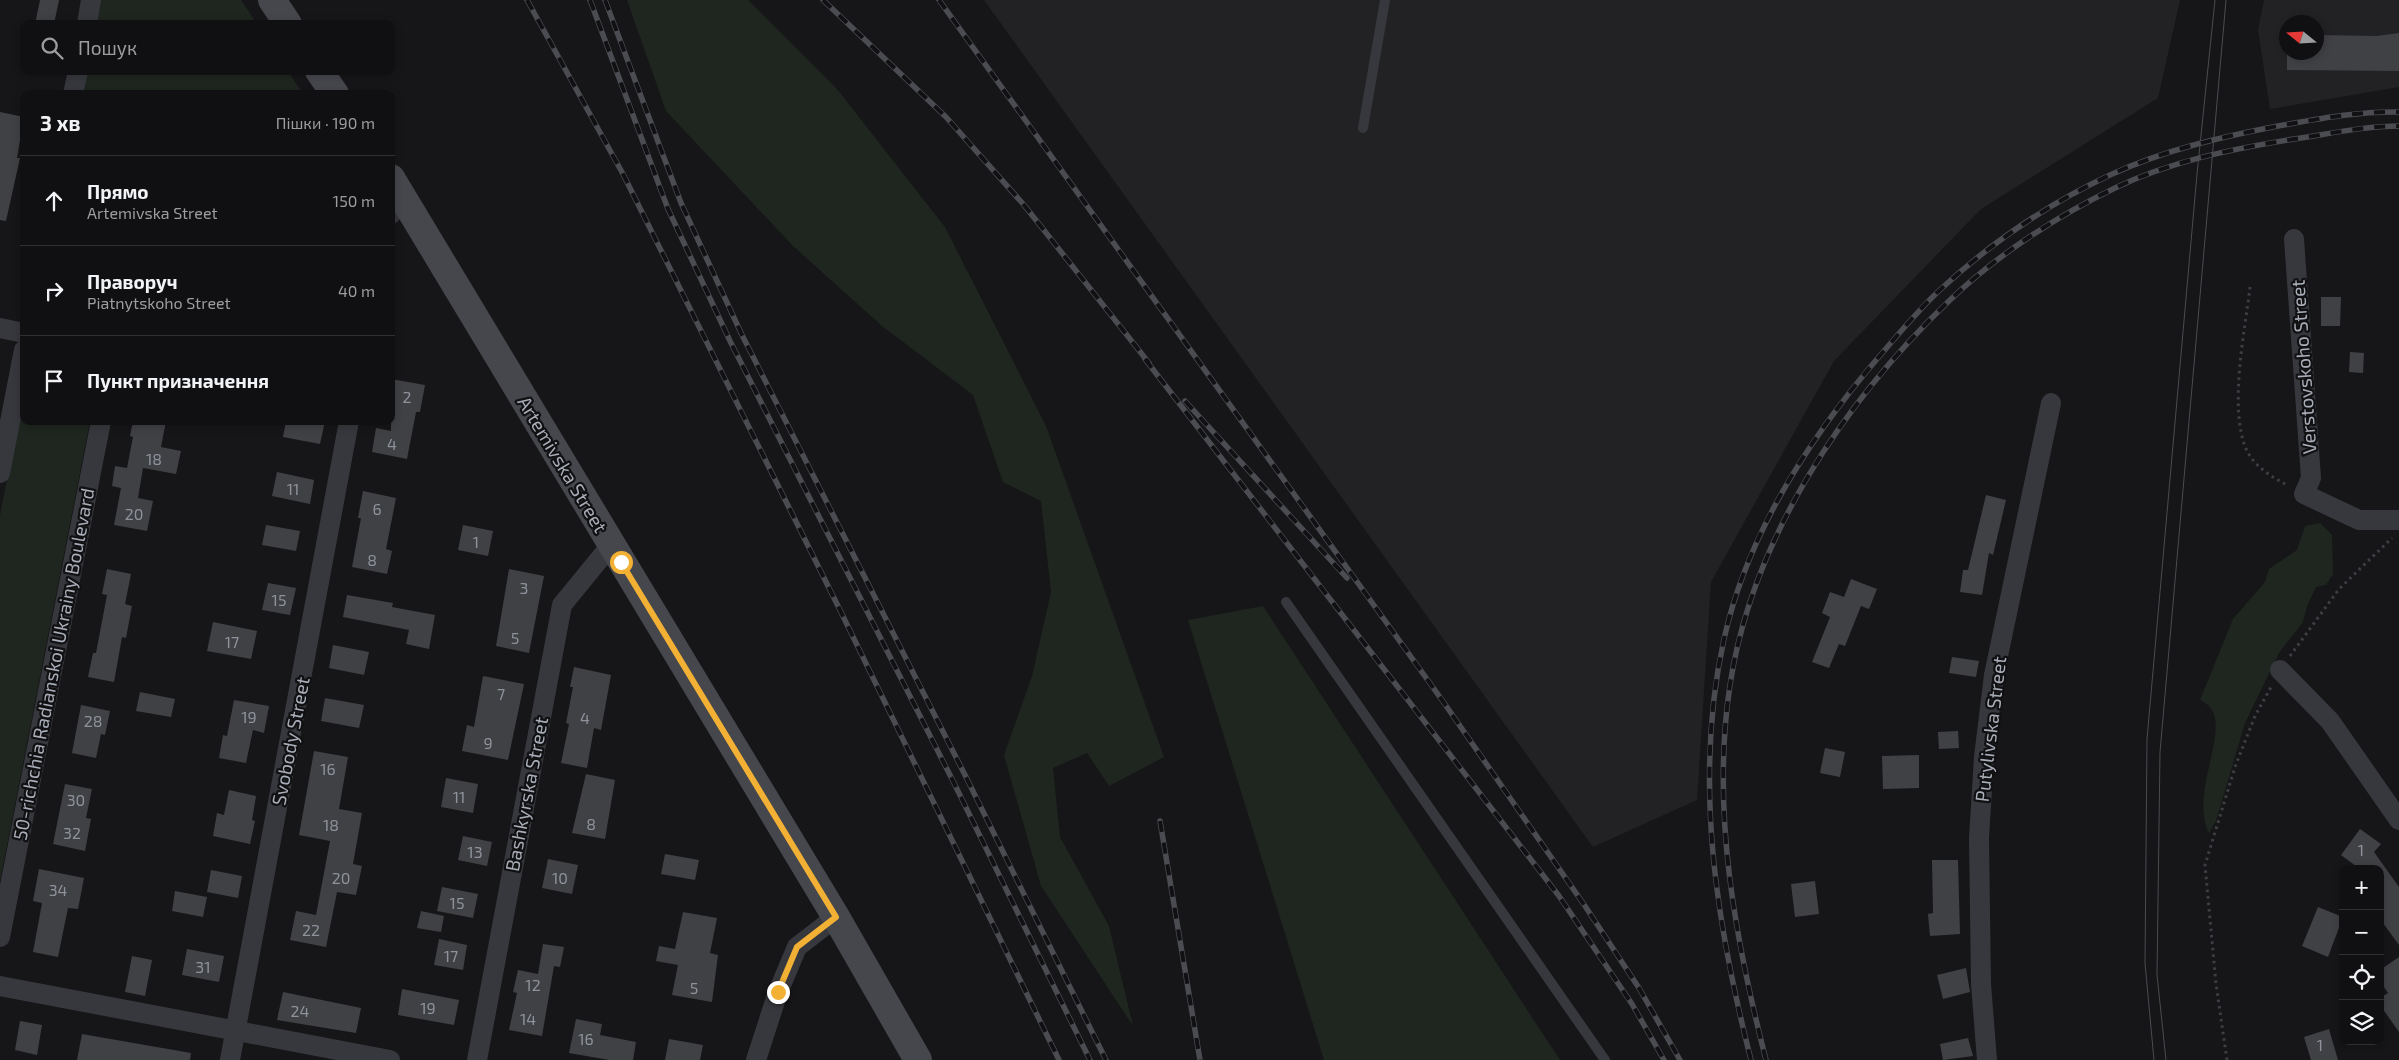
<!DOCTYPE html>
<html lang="uk">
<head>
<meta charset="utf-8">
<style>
	:root { --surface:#101012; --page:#1e1e20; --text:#f1f3f6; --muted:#9c9d9f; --line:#303032 }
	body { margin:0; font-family:"Exo 2",sans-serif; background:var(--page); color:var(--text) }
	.controls { position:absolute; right:15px; bottom:15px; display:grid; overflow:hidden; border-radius:10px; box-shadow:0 2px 8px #0003 }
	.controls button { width:45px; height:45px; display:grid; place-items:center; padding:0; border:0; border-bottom:1px solid var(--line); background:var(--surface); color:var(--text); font:25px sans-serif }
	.compass { position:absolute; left:2279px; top:15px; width:45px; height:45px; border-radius:50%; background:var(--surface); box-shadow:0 2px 8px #0003; rotate:288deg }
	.stop { position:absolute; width:15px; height:15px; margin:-11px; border:4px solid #f2b134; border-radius:50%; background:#fff }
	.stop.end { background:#f2b134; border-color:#fff; box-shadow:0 1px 5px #0008 }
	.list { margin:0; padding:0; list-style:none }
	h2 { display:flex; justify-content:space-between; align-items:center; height:65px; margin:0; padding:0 20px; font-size:21px }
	h2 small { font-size:16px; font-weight:400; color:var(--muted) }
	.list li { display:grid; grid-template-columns:32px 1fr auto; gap:15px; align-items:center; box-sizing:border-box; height:90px; padding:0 20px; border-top:1px solid var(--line) }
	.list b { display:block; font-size:19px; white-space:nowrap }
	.list p { margin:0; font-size:16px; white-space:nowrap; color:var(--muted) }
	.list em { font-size:16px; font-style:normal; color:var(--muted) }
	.icon { flex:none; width:28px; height:28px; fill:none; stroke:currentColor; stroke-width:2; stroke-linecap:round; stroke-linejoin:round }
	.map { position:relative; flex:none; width:2399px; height:1060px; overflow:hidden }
	.search { position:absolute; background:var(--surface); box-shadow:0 2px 8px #0003; left:20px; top:20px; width:375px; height:55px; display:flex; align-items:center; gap:12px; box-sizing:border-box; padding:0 18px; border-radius:10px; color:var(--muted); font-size:19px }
	.panel { position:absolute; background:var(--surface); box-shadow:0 2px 8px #0003; left:20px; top:90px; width:375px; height:335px; border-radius:10px }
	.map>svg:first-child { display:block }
</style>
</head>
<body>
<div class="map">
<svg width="2399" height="1060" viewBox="0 0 2399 1060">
	<rect width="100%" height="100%" fill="#161618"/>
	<g fill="#222225" fill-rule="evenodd">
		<polygon points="984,0 2180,0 2158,98 1981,209 1834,361 1711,582 1697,800 1593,847"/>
		<path d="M2264 0H2399V87L2270 109 2258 30ZM2286 22H2316V52H2286Z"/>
	</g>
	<g fill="#1e261f">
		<polygon points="101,0 241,0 257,24 96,24"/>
		<polygon points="627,0 748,0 837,89 945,227 1046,426 1164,757 1109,786 1087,753 1053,768 1060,837 1109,926 1133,1026 1041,886 1004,755 1032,676 1051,592 1041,501 1003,482 973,395 882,326 793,246 666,111"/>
		<polygon points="86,71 288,71 303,94 82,94"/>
		<polygon points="24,393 24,421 90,421 0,881 0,515"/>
		<path d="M2320 523 2332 535 2333 574 2326 585 2316 587 2307 606 2303 622 2279 653 2245 723 2216 821 2209 833C2190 795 2227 735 2212 710 2210 706 2204 702 2200 700L2233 619 2265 582 2269 569 2297 550 2305 526Z"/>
		<polygon points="1263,606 1560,1060 1324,1060 1188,620"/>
	</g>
	<g fill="#404145">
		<polygon points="40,0 59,0 54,24 35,24"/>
		<polygon points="2399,33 2399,71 2287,70 2287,52 2316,52 2316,35 2377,36"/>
		<polygon points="0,112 24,117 17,158 20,158 6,221 0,220"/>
		<polygon points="2321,297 2341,297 2340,326 2321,326"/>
		<polygon points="2350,352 2364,353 2363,373 2349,372"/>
		<polygon points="391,379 425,385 420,412 416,412 407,459 372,452 376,428 391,431"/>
		<polygon points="133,421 166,421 161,447 181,451 176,474 143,468 138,498 153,501 147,531 114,525 121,488 112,486 115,466 127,468 133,437 130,436"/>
		<polygon points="286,421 325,421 320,444 283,437"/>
		<polygon points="277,472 314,480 310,504 272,496"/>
		<polygon points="363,491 396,498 386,549 392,551 387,574 352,567 361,518 358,518"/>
		<polygon points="1986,495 2006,500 1993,555 1989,553 1982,595 1960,592 1963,570 1968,570"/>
		<polygon points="266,525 300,531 296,551 262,545"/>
		<polygon points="463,525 493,531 488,556 458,550"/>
		<polygon points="107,569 131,574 125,604 132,606 126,638 122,637 114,682 88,677 93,653 96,653 107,595 102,594"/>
		<polygon points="509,569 544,576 529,653 496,646"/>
		<polygon points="1851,579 1877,589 1869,609 1861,606 1845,646 1839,644 1829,668 1812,662 1830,617 1822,613 1830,592 1844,597"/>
		<polygon points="268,583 296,588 290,615 262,610"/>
		<polygon points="347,595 393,603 392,607 435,615 429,649 406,644 409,630 343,617"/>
		<polygon points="213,622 257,631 251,659 207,651"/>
		<polygon points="333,645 369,652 364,675 329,668"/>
		<polygon points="1952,657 1979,661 1976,677 1949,673"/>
		<polygon points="574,667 611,675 601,730 594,728 587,768 561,763 569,724 566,723 573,687 570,687"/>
		<polygon points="483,676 524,684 508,760 462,751 467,725 474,727"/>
		<polygon points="140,692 175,699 171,717 136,711"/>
		<polygon points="325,698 364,705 359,728 321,721"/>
		<polygon points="234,700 269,706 264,733 253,730 246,763 219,758 223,735 227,736"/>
		<polygon points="81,705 110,711 105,735 101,734 96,758 72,753"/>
		<polygon points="1958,731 1959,748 1939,749 1938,732"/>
		<polygon points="1825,748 1845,752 1840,777 1820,773"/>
		<polygon points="314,751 348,757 339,809 362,813 353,864 362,866 356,895 337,892 326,947 290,940 296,911 316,915 330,841 299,835"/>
		<polygon points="1919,755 1919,788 1883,789 1882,756"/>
		<polygon points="586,774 615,780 605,839 572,833"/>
		<polygon points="446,778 478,784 473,813 441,807"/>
		<polygon points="65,784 92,789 86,818 91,819 85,851 53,844"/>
		<polygon points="229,790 256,796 252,820 255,821 250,844 213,836 217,813 224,815"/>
		<polygon points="2360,829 2381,844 2374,852 2399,887 2399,945 2380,919 2380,869 2360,869 2341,855"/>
		<polygon points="463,836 492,842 487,866 458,860"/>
		<polygon points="665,854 699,860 695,880 661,874"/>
		<polygon points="548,859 578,865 572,894 542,888"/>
		<polygon points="1932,860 1958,860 1960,934 1930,936 1928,914 1933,913"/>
		<polygon points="39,869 84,878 78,909 68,908 58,957 33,952 42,903 33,901"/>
		<polygon points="211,870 242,876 238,898 207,892"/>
		<polygon points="1815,881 1819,914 1795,917 1791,884"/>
		<polygon points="442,887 478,894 473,918 437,911"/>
		<polygon points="175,891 207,897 203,917 172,911"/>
		<polygon points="2318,907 2343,917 2328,957 2302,946"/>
		<polygon points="421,911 444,916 441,932 417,928"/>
		<polygon points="683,912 717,918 710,953 718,955 712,1002 672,995 678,965 656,961 659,946 675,949"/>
		<polygon points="439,939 467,945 463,970 434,965"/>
		<polygon points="543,944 564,947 560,967 554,966 542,1036 509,1030 517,993 513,992 518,970 538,974"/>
		<polygon points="187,949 224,956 219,982 182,975"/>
		<polygon points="132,956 152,960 145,996 125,992"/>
		<polygon points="2399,957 2399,1032 2380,1005 2380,998 2388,993 2380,981 2380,970"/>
		<polygon points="1966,968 1970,992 1943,999 1937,975"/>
		<polygon points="402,989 459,1000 454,1025 398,1015"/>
		<polygon points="283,992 361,1008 356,1033 277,1020"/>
		<polygon points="576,1019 602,1024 600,1035 636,1042 633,1060 609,1060 569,1053"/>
		<polygon points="20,1021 42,1025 37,1055 15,1050"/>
		<polygon points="2329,1029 2338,1060 2311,1060 2304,1037"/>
		<polygon points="82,1034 191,1053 190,1060 77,1060"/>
		<polygon points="1968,1038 1973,1056 1943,1060 1940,1044"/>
		<polygon points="669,1039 703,1045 700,1060 665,1060"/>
	</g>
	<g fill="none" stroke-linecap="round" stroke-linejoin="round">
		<g stroke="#3d3f44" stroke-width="3" stroke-dasharray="2.5 4" stroke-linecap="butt">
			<path d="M2250 287C2245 331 2228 410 2247 451 2255 467 2272 477 2287 485"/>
			<polyline points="2290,656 2339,589 2392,538"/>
			<polyline points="2227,1060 2216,984 2205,865 2235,767 2255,716 2271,687"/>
		</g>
		<g stroke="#37383d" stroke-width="10">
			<polyline points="1363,128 1385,0"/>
			<polyline points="1286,602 1605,1060"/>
		</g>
		<g stroke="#37383d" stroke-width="20">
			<polyline points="87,24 91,0"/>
			<polyline points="73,94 78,71"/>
			<polyline points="391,214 397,204 405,198"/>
			<polyline points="2294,239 2311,478 2304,494 2359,520 2399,520"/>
			<polyline points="0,328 24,333"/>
			<polyline points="0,473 24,350"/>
			<polyline points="2280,670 2330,721 2399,820"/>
			<polyline points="0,937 101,421"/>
			<polyline points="0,986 390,1060"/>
			<polyline points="230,1060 349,421"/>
			<polyline points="477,1060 562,605 611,545"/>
			<polyline points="756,1060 778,992 797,947 836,917"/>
			<polyline points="1987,1060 1981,984 1979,838 1984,757 1994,675 2051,403"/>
		</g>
		<g stroke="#45474d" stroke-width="28">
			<polyline points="272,0 288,24"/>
			<polyline points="319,71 335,94"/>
			<polyline points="391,178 836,917 918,1060"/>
		</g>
		<g stroke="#4a4c52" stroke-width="1">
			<polyline points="2154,1060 2145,963 2147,739 2197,174 2215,0"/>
			<polyline points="2166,1060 2157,975 2160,752 2226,0"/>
		</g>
		<g stroke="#4a4c52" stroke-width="5.5">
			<g id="rail">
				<polyline points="527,0 623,174 839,608 1059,1060"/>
				<polyline points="590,0 668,209 730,341 953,781 1090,1060"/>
				<polyline points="605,0 681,203 742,335 965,775 1106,1060"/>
				<polyline points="823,0 946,117 1024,205 1149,363"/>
				<polyline points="939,0 1442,700 1585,906 1639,988 1680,1060"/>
				<polyline points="1145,359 1559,896 1632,1004 1664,1060"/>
				<polyline points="1185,401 1347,578"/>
				<polyline points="1160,821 1200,1060"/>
				<path d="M1751 1060C1716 923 1693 779 1724 639 1748 531 1811 435 1883 352 1902 330 1921 307 1942 288 1991 243 2050 203 2110 175 2164 150 2221 137 2278 126 2318 119 2359 111 2399 112"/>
				<path d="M1766 1060C1735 939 1711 810 1730 685 1752 539 1844 401 1950 300 1997 255 2057 216 2115 188 2171 161 2232 149 2294 139 2329 134 2364 126 2399 126"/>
			</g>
		</g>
		<use href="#rail" stroke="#111113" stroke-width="4" stroke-dasharray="11" stroke-linecap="butt"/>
	</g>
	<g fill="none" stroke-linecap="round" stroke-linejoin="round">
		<polyline stroke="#f2b134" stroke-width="6" points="621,562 836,917 797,947 778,992"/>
	</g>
	<g text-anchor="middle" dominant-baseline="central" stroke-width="4.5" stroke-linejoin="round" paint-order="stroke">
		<g font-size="16" fill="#8e929b">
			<text x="407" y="396">2</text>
			<text x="392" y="443">4</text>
			<text x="154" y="458">18</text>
			<text x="293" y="488">11</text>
			<text x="377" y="508">6</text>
			<text x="134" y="513">20</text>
			<text x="476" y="541">1</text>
			<text x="372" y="559">8</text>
			<text x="524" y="587">3</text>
			<text x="279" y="599">15</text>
			<text x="515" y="637">5</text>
			<text x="232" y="641">17</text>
			<text x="501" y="693">7</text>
			<text x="249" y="716">19</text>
			<text x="585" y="717">4</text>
			<text x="93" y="720">28</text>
			<text x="488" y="742">9</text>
			<text x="328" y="768">16</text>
			<text x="459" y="796">11</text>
			<text x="76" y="799">30</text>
			<text x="591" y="823">8</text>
			<text x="331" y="824">18</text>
			<text x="72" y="832">32</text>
			<text x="2361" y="849">1</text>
			<text x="475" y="851">13</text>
			<text x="341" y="877">20</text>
			<text x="560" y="877">10</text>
			<text x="58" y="889">34</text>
			<text x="457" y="902">15</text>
			<text x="311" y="929">22</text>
			<text x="451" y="955">17</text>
			<text x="203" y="966">31</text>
			<text x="533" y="984">12</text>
			<text x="694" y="987">5</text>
			<text x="428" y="1007">19</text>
			<text x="300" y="1010">24</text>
			<text x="528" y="1018">14</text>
			<text x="586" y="1038">16</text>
			<text x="2320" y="1044">1</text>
		</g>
		<g font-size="19" fill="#a8adb8" stroke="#111113">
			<text transform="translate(2303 367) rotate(-94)">Verstovskoho Street</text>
			<text transform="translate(563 464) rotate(59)">Artemivska Street</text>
			<text transform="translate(53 664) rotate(-79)">50-richchia Radianskoi Ukrainy Boulevard</text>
			<text transform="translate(1990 729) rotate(-83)">Putylivska Street</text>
			<text transform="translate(290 741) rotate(-79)">Svobody Street</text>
			<text transform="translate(526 794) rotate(-79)">Bashkyrska Street</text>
		</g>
	</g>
</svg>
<div class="controls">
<button>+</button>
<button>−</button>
<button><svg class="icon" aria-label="locate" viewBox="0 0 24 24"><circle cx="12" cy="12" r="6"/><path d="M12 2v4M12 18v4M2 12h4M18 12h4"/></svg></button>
<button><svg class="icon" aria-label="layers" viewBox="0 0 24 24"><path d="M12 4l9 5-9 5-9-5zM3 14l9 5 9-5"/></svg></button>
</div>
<svg class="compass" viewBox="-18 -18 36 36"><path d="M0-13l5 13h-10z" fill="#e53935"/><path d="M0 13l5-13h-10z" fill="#9c9d9f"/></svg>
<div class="stop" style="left:621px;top:562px"></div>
<div class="stop end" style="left:778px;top:992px"></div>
<div class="search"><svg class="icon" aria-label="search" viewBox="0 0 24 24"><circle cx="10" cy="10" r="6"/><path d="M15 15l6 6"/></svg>Пошук</div>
<section class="panel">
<h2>3 хв<small>Пішки · 190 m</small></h2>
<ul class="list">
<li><svg class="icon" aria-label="ahead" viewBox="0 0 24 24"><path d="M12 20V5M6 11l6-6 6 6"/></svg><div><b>Прямо</b><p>Artemivska Street</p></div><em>150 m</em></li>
<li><svg class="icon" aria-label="right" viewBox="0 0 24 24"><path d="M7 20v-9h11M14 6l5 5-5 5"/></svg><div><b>Праворуч</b><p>Piatnytskoho Street</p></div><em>40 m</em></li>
<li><svg class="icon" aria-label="arrive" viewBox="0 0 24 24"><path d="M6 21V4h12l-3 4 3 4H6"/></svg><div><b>Пункт призначення</b></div></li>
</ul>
</section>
</div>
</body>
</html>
